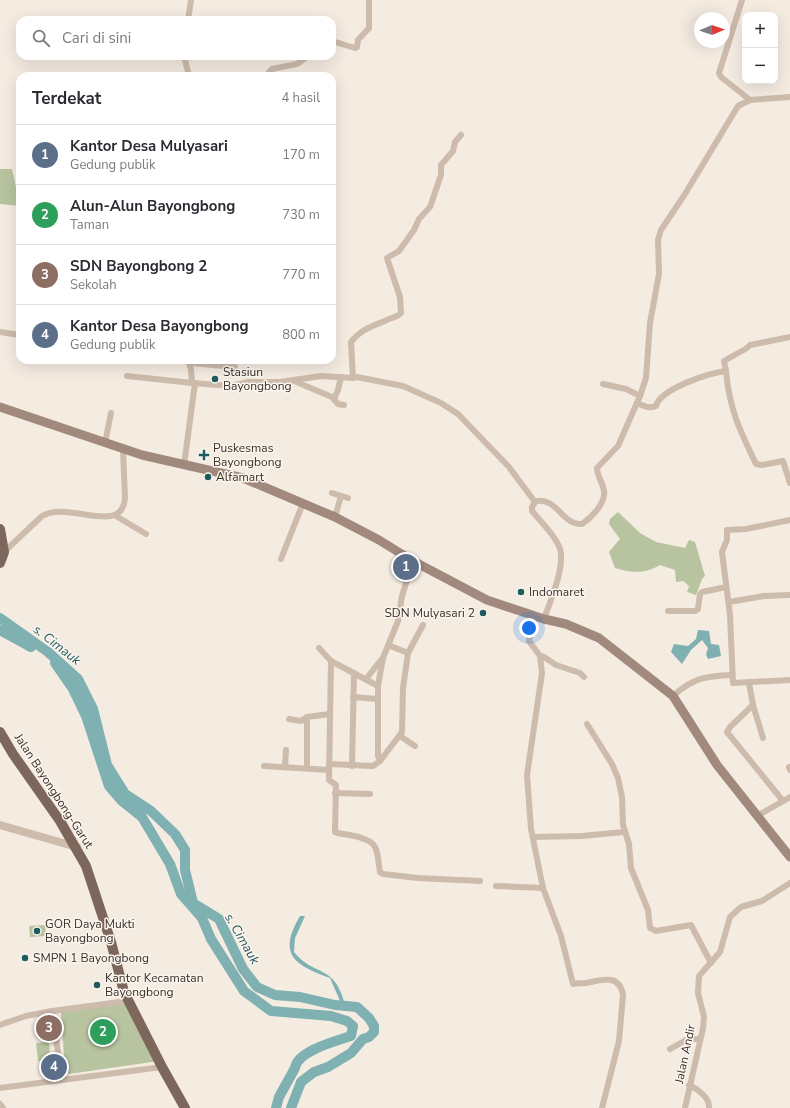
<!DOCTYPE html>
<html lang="id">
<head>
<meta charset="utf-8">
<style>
	:root { --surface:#fff; --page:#f2f2f3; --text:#2b2b33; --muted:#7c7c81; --line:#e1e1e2; --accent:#1f5a5e }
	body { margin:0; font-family:"Nunito Sans",sans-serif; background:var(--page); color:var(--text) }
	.controls { position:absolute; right:12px; top:12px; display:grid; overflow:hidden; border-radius:8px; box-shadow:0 4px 16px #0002 }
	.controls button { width:36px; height:36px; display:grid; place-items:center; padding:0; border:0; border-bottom:1px solid var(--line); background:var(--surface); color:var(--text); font:20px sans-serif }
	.compass { position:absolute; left:694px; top:12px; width:36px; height:36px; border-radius:50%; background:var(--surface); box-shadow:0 4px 16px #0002; rotate:88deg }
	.you { position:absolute; left:529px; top:628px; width:14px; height:14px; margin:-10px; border:3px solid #fff; border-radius:50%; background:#1a73e8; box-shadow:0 0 0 6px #1a73e833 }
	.badge { display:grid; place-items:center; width:26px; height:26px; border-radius:50%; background:var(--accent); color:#fff; font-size:13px; font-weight:700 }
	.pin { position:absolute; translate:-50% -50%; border:2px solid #fff; box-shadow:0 1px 4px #0006 }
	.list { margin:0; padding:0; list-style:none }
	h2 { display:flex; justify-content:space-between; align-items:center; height:52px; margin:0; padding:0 16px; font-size:17px }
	h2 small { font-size:13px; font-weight:400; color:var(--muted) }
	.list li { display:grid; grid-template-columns:26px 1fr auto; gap:12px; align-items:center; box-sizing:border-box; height:60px; padding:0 16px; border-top:1px solid var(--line) }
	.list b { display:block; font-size:15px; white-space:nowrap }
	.list p { margin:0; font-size:13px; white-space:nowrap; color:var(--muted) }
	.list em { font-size:13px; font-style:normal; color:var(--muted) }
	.icon { flex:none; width:22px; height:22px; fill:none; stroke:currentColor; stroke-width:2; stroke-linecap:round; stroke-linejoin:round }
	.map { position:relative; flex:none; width:790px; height:1108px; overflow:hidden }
	.search { position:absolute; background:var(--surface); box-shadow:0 4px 16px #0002; left:16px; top:16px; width:320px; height:44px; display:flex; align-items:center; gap:10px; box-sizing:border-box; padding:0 14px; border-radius:12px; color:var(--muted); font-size:15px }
	.panel { position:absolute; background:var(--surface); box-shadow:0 4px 16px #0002; left:16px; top:72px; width:320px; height:292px; border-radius:12px }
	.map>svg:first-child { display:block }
</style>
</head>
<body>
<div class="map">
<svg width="790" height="1108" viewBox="0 0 790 1108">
	<rect width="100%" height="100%" fill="#f4ebe1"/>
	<g fill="#b8c4a0">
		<polygon points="0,169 12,169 20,206 0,204"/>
		<path d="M618 512 640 533 656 542 685 548 689 540 695 542 705 576 702 579 696 595 687 592 689 586 683 581 676 582 675 570 660 565C645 574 631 573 615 568L609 552 620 539 609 524 610 519Z"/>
		<polygon points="45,925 46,936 30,937 29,926"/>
		<polygon points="128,1000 159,1061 69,1074 65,1069 61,1012"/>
		<polygon points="49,1042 50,1054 48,1055 48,1060 38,1061 36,1043"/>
	</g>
	<g fill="#7fb0b2">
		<polygon points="698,630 709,631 711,644 719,645 721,656 708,659 706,654 708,648 702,640 691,650 682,664 671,652 674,644 688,646 696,639"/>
		<path d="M300 916H305L295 938 294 952C314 977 334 963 345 1004L335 1005 341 1003 330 978C295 965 277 955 300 916Z"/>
	</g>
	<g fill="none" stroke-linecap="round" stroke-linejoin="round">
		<g stroke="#7fb0b2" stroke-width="10">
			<polyline points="0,618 48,652 78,679 93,709 107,765 125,794 151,811 175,834 185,850 185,870 193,903 219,919 243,969 257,987 275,995 300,997 335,1005 357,1007 369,1018 374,1026 374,1032 369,1037 363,1039 351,1053 328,1067 314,1072 301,1082 291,1108"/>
			<polyline points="0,630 31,647"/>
			<path d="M55 663 73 689 86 716 109 786 121 800 142 817 170 864 181 894 202 918 211 939 244 991 271 1011 331 1016 347 1021 353 1026 351 1036C336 1041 297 1051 295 1068L279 1097 276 1108"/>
		</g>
		<g stroke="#cdbbac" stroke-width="6">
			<polyline points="742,0 719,73 721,77 750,100"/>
			<polyline points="188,20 191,0"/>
			<polyline points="332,41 355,48 357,47 358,40 369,28 369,0"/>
			<polyline points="184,56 189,76"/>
			<polyline points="266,76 272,69 297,64 308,56"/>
			<polyline points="0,332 20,335"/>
			<polyline points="188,360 191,369 192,383 231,386 248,382 280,382 321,376 353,378 357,377 403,386 441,403 458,414 509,467 535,502"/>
			<polyline points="190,363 235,367"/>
			<polyline points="726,371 724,361 747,348 750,345 790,337"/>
			<polyline points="127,376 192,383"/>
			<path d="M353 378 351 342C361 329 373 326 387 320 392 317 397 318 401 313L400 297 387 258 399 251 414 230 419 219 430 207 441 175V165L453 151 455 142 461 135"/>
			<polyline points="294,381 332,397 338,404 344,405"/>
			<polyline points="603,384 626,389 640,396"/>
			<polyline points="334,399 338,390 341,377"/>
			<path d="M637 403C644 406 649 409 656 406 660 389 709 373 726 371 729 408 740 431 756 464L762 465 783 461 790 483"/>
			<polyline points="105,443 111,413"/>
			<polyline points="184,465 195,383"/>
			<polyline points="332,493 348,498"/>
			<polyline points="116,516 146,534"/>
			<polyline points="335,517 341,496"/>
			<polyline points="790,520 746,529 727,530 727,540 722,552 730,615 733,683 790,680"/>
			<path d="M4 552 42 516C68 500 122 537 125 498L123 449"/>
			<polyline points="281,559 303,503"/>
			<polyline points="413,561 402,596 398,621 383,658 378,686 378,756 380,761 402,732 403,688 408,653 423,625"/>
			<polyline points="729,602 764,596 790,595"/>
			<polyline points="668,611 695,611 698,609 700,594 702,592 726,587"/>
			<path d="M535 616 529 641 540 656 542 673 527 775 531 829 543 888 561 936 573 984C577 983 582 983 586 983 602 980 619 973 623 995L619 1041 602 1108"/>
			<path d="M544 619C550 602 567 563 559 546 553 533 541 522 532 511V507L536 501C557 497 563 526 582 524 591 518 606 503 604 491 603 483 597 476 597 468L618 446 640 396 646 378 650 323 659 274 658 240 661 230 685 194 738 106 750 100 790 97"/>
			<polyline points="388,645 408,653"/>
			<polyline points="319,648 331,661 378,686"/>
			<polyline points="540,656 544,657 556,665 580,673 584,677"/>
			<path d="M331 661 329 780 336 785 335 832C339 834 345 834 350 835 380 841 376 847 380 872L383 874 418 878 480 881"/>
			<polyline points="366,679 381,660"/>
			<polyline points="749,683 753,705 763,738"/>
			<path d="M673 696C693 678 705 676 732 675"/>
			<polyline points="353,697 377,699"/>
			<polyline points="753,705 730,727 727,732 783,801"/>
			<polyline points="289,719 301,721 307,717 329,714"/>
			<polyline points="587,724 612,764 618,778 622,797 623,825 629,844 631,868 648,910 650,928 656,931 691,925 711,963"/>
			<polyline points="400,736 415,746"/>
			<polyline points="329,764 373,766 380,761"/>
			<polyline points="264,766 329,770"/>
			<polyline points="352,766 354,673"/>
			<polyline points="285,767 286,750"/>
			<polyline points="789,767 790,770"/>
			<polyline points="307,768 307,717"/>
			<polyline points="335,793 370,794"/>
			<polyline points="757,816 790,797"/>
			<polyline points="533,837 582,836 624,832"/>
			<polyline points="496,886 543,888"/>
			<polyline points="52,1011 62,1080"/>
			<polyline points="0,1025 26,1016 52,1011 127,1001"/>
			<polyline points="670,1049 688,1039 699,1039"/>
			<path d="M689 1085C698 1089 710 1098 709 1108"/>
			<polyline points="0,1088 162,1067"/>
			<polyline points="0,1104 3,1108"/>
			<polyline points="685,1108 703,1028 704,1017 698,993 699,976 720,952 730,917 741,907 762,901 790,883"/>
		</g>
		<polyline stroke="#cdbbac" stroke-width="8" points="0,825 77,847"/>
		<polyline stroke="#a18a7d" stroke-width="9" points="0,407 142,455 243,478 335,517 379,540 413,561 487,600 544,619 566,624 599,638 673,696 717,765 790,857"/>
		<g stroke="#7d675c" stroke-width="10">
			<polyline points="0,529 4,552 0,563"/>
			<polyline points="0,732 13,754 60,821 86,866 111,942 124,992 162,1067 185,1108"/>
		</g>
	</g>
	<g fill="#1f5a5e" stroke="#fbf5ee" stroke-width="1.5">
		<circle cx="215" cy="379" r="4"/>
		<path d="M202 449h4v4h4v4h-4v4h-4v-4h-4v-4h4z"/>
		<circle cx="208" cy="477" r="4"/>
		<circle cx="521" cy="592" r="4"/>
		<circle cx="483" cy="613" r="4"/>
		<circle cx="37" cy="931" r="4"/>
		<circle cx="25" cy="958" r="4"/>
		<circle cx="97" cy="985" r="4"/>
	</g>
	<g text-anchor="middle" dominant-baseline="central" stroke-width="3" stroke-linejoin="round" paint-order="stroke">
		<g font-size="12" fill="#3b302b" stroke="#fbf5ee" text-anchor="start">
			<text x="223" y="372">Stasiun<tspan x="223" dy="14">Bayongbong</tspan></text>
			<text x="213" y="448">Puskesmas<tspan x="213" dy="14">Bayongbong</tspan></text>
			<text x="216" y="477">Alfamart</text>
			<text x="529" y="592">Indomaret</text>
			<text x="475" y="613" text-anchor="end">SDN Mulyasari 2</text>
			<text x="45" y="924">GOR Daya Mukti<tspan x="45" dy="14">Bayongbong</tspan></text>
			<text x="33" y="958">SMPN 1 Bayongbong</text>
			<text x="105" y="978">Kantor Kecamatan<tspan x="105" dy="14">Bayongbong</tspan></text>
		</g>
		<g font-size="12" fill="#3b302b" stroke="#fbf5ee">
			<text transform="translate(54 791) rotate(57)">Jalan Bayongbong-Garut</text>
			<text transform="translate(685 1054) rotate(-78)">Jalan Andir</text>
		</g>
		<g font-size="13" font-style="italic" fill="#1f5a5e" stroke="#fbf5ee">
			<text transform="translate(57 645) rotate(38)">s. Cimauk</text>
			<text transform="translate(242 939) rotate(60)">s. Cimauk</text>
		</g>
	</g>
</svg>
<div class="controls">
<button>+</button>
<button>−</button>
</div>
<svg class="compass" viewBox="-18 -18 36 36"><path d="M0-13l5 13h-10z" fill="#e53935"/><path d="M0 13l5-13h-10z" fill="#7c7c81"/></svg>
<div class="you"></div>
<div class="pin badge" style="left:406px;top:567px;background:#5c6f8a">1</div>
<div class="pin badge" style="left:103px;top:1032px;background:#2e9e5b">2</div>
<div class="pin badge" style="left:49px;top:1028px;background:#8d6e63">3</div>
<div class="pin badge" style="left:54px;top:1067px;background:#5c6f8a">4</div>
<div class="search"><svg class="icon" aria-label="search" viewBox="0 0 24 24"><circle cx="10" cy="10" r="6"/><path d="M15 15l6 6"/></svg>Cari di sini</div>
<section class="panel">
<h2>Terdekat<small>4 hasil</small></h2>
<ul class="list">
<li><span class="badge" style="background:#5c6f8a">1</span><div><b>Kantor Desa Mulyasari</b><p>Gedung publik</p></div><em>170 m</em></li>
<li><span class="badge" style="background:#2e9e5b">2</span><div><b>Alun-Alun Bayongbong</b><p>Taman</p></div><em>730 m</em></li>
<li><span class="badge" style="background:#8d6e63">3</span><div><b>SDN Bayongbong 2</b><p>Sekolah</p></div><em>770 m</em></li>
<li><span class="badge" style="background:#5c6f8a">4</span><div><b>Kantor Desa Bayongbong</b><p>Gedung publik</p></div><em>800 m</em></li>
</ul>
</section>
</div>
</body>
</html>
